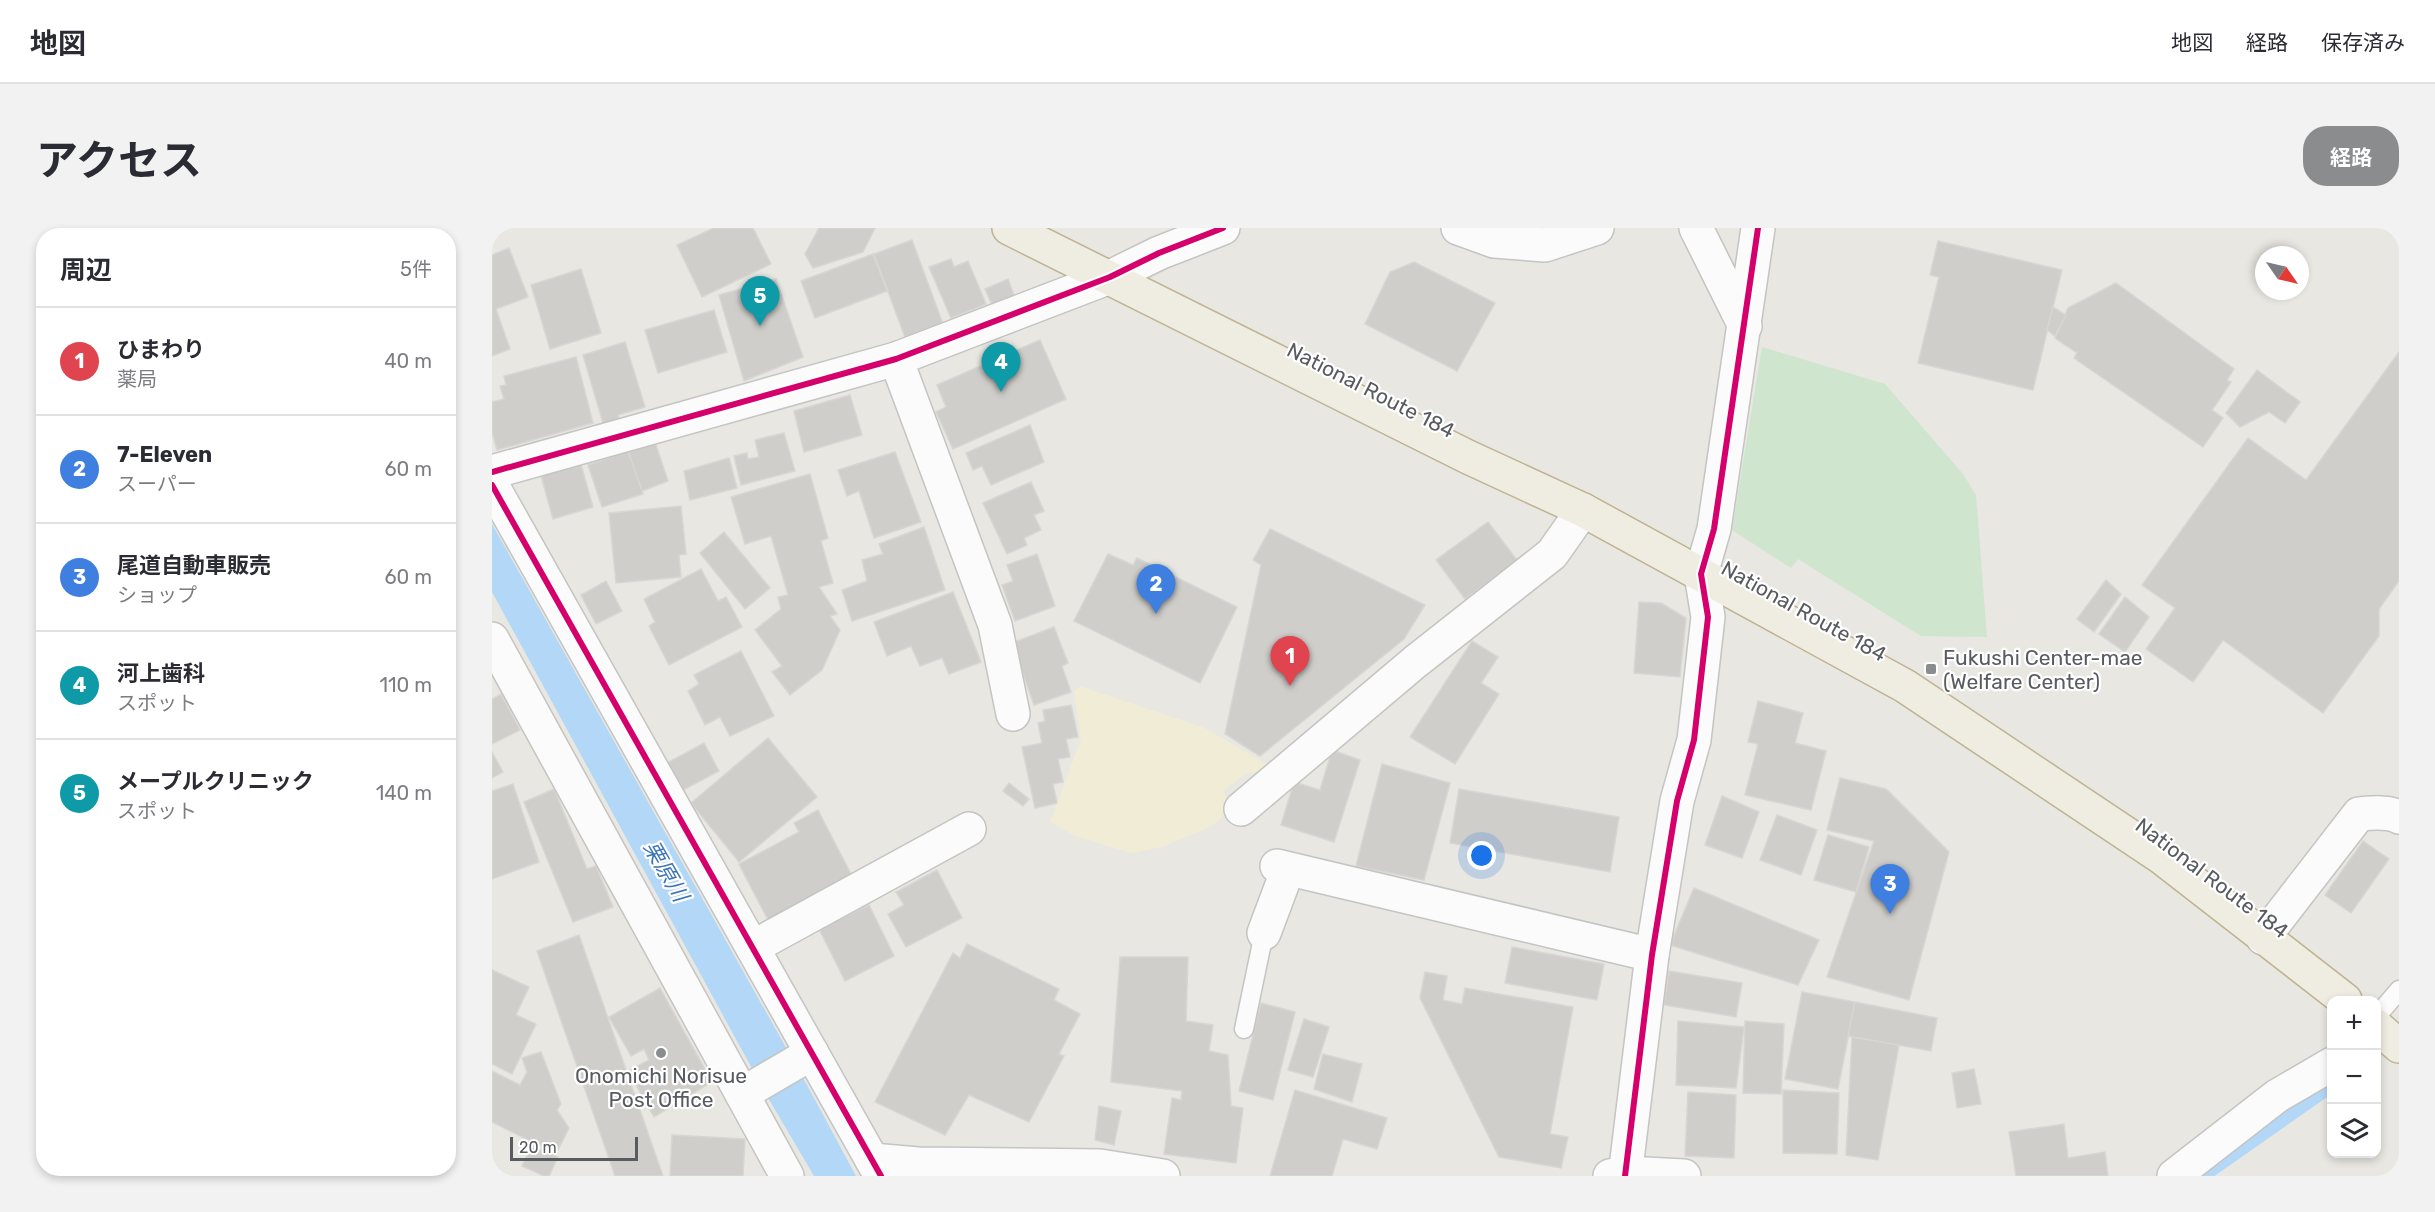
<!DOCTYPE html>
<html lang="ja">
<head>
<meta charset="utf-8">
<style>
	:root { --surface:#fff; --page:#f2f2f3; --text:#2b2b33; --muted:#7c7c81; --line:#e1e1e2; --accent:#8a8c8e }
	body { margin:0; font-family:Rubik,"Noto Sans JP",sans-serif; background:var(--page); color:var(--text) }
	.controls { position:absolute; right:18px; bottom:18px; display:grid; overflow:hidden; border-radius:12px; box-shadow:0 3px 9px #0003 }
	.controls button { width:54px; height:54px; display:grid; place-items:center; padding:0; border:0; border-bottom:2px solid var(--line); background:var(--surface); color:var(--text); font:30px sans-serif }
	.compass { position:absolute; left:1763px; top:18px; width:54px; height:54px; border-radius:50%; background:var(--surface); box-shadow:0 3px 9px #0003; rotate:124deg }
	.scale { position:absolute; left:18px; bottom:15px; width:128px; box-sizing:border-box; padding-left:6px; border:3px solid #585b60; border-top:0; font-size:16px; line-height:21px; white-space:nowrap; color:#585b60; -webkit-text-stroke:4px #fff; paint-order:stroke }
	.you { position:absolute; left:990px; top:628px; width:21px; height:21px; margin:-15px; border:4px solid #fff; border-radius:50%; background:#1a73e8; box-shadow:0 0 0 9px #1a73e833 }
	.badge { display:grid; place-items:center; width:39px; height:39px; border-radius:50%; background:var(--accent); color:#fff; font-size:20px; font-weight:700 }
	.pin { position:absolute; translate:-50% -50px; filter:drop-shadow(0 2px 3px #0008) }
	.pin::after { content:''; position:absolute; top:32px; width:21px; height:18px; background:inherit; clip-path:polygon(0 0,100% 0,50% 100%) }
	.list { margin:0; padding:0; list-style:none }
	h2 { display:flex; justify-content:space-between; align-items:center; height:78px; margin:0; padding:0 24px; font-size:26px }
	h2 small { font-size:20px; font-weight:400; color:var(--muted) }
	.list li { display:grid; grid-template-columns:39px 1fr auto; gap:18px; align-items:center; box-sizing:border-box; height:108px; padding:0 24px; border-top:2px solid var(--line) }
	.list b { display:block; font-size:22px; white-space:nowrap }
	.list p { margin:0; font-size:20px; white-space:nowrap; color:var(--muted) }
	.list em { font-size:20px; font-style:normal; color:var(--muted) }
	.icon { flex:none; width:33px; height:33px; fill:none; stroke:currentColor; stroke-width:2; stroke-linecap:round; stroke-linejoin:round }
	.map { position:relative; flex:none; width:1907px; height:948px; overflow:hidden; border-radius:24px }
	header { display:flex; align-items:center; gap:36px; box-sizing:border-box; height:84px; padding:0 30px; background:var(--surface); border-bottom:2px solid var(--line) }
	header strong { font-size:28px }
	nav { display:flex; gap:33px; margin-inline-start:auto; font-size:21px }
	.intro { display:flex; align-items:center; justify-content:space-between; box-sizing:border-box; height:144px; padding:0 36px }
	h1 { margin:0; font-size:42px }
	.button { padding:15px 27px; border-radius:24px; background:var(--accent); color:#fff; font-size:21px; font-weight:700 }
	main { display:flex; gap:36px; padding:0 36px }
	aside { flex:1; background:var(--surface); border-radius:24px; box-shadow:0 3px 9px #0003 }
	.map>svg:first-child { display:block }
</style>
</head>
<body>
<header>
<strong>地図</strong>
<nav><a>地図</a><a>経路</a><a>保存済み</a></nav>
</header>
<div class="intro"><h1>アクセス</h1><a class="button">経路</a></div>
<main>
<aside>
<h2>周辺<small>5件</small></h2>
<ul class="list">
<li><span class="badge" style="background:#e0444e">1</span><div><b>ひまわり</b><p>薬局</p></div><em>40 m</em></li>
<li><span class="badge" style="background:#3f7fe0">2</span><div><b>7-Eleven</b><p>スーパー</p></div><em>60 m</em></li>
<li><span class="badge" style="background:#3f7fe0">3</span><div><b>尾道自動車販売</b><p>ショップ</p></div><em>60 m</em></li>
<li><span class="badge" style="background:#0f9aa8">4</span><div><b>河上歯科</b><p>スポット</p></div><em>110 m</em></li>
<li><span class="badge" style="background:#0f9aa8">5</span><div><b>メープルクリニック</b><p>スポット</p></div><em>140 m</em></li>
</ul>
</aside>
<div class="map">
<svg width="1907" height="948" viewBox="0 0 1907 948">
	<rect width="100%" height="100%" fill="#e8e7e2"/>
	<polygon fill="#cfe5cd" points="1270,119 1393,156 1471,246 1484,267 1495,409 1429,408 1306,331 1299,340 1240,302"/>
	<polygon fill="#f1ecd6" points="588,458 713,500 778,538 770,544 755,545 731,563 744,577 720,598 670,619 639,625 583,608 558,594 589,511 582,464"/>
	<polygon fill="#b3d7f6" points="0,296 315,857 364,948 322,948 275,868 0,364"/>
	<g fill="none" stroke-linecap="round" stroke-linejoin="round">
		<polyline stroke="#b3d7f6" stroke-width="12" points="1712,948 1839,859"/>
	</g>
	<g fill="#cfcecb" stroke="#d8d6d2" stroke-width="1.5">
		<polygon points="222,0 261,0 279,36 210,69 185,17"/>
		<polygon points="327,0 383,0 371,24 321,40 313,26"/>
		<polygon points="420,12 451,96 413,109 382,26"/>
		<polygon points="1446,13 1570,42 1541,162 1426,135 1447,49 1438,47"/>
		<polygon points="17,20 36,69 4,81 18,121 0,128 0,27"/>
		<polygon points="381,26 395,63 323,90 309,53"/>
		<polygon points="459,31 462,39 476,33 494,76 459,90 437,39"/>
		<polygon points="922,34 1003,75 965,143 873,96 898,44"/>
		<polygon points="89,41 109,105 58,121 39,57"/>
		<polygon points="284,51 311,129 252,153 227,67"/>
		<polygon points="516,51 523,70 501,79 493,61"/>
		<polygon points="1624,55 1742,141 1735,152 1739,154 1720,182 1731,190 1711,219 1582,130 1585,125 1563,110 1576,80"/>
		<polygon points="1561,79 1574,87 1563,108 1555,102"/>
		<polygon points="222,82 235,124 166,145 153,102"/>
		<polygon points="548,112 574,171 461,221 444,184 454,179 445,157"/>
		<polygon points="133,114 153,179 126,187 129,196 113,202 91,127"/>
		<polygon points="1907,124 1907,353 1887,381 1887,408 1831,485 1731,412 1701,454 1654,421 1683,380 1650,357 1756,210 1814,252"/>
		<polygon points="84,129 101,195 5,222 0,204 0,174 12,171 8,158 14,157 12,148"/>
		<polygon points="1765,142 1808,174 1793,195 1777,184 1748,199 1734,185"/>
		<polygon points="358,167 370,207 312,224 302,183"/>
		<polygon points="538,197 552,234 499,257 490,238 481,242 474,225"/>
		<polygon points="292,205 303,243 249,257 242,228 255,225 256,231 267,229 263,212"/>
		<polygon points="162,211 176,253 150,263 135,220"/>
		<polygon points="136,223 151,266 110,279 96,237"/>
		<polygon points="403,224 429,294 382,310 367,263 355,268 346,242"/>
		<polygon points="237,230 245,260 198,272 192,243"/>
		<polygon points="88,233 101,279 61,291 48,244"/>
		<polygon points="318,246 336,310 329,313 341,355 327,359 345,386 338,388 348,402 330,442 298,467 280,444 290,438 263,402 289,381 286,369 296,367 279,308 253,316 239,269"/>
		<polygon points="539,254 552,283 542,287 549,302 532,310 535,317 515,326 491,275"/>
		<polygon points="189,278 194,326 187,327 189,349 124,355 117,285"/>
		<polygon points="996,294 1025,332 973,371 944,332"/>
		<polygon points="432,299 453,362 360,393 350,362 375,353 370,332 391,326 387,316"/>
		<polygon points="778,301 933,377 912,411 768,528 733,506 769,337 761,332"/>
		<polygon points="232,304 278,360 253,381 208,325"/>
		<polygon points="545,326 563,378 523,393 510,357 521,353 515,337"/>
		<polygon points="616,326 641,337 645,330 745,379 708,455 582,393"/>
		<polygon points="209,341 226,373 234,369 250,399 177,437 157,398 163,394 152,371"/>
		<polygon points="1614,352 1629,366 1602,404 1585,391"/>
		<polygon points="114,353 130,383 104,396 89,367"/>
		<polygon points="461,364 489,434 457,446 450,430 428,438 419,418 395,428 382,394"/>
		<polygon points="1633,369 1657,389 1633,424 1607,406"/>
		<polygon points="1147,374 1169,375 1194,390 1188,449 1142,445"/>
		<polygon points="562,399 576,435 570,438 579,464 542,477 520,415"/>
		<polygon points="980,413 1006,429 989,455 1007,466 963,536 918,509"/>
		<polygon points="249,423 282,488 238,508 228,489 213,497 196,463 207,456 202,447"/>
		<polygon points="9,466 28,502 0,516 0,471"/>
		<polygon points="1266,473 1311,485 1303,515 1334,523 1319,582 1253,567 1266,516 1256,514"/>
		<polygon points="579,477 586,509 574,511 578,529 566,531 571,554 561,556 565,575 543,580 530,519 550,515 546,495 553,493 551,482"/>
		<polygon points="276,510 325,569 247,634 199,575"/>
		<polygon points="212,515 227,543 191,562 175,535"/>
		<polygon points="840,522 868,532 842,614 789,597 802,554 828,562"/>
		<polygon points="0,524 11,544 0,550"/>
		<polygon points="890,536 958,555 932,652 864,638"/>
		<polygon points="1348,550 1394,561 1457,624 1417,772 1335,749 1382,613 1335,602"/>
		<polygon points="517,555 537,571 531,578 511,563"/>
		<polygon points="21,556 47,634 0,651 0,563"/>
		<polygon points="62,561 95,641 104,638 121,679 81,694 32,574"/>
		<polygon points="967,561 1127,589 1118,644 958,615"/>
		<polygon points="1230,568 1267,584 1250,630 1213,617"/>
		<polygon points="326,582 361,650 277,694 247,636 307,604 302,595"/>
		<polygon points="1285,587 1325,602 1309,647 1268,632"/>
		<polygon points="1336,607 1377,619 1364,664 1322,652"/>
		<polygon points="1871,613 1897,631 1859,685 1833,667"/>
		<polygon points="445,642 470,690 414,719 396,686 412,677 404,664"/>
		<polygon points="1202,660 1327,712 1306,757 1178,717"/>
		<polygon points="377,677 402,728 353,753 327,701"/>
		<polygon points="87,707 171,948 123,948 45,723"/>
		<polygon points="475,716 567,761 562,772 588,786 567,826 572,828 537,894 477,867 453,907 383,874 461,725 468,730"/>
		<polygon points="1020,719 1112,736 1105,772 1013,755"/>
		<polygon points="628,729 696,729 694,793 721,797 717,823 736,827 739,878 751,880 744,935 672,926 680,870 689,872 690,863 619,854"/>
		<polygon points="0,742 37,759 24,787 44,796 20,846 0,836"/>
		<polygon points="1177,743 1250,755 1244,789 1172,777"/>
		<polygon points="933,744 955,748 951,772 970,776 973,760 1081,779 1058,906 1076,909 1069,940 1007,929 928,770"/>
		<polygon points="168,760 220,854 162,889 136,843 157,832 152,821 139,828 117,789"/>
		<polygon points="1310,764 1363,774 1346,861 1293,851"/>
		<polygon points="1363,774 1445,790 1439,823 1356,808"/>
		<polygon points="769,775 803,784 781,872 747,863"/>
		<polygon points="812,791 837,799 821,849 796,842"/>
		<polygon points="1186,793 1252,799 1244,860 1184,857"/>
		<polygon points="1253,793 1292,796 1289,866 1251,865"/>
		<polygon points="1360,809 1407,817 1386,932 1354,927"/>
		<polygon points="49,824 69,876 65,882 77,900 64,926 0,894 0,843 28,857 35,844 30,830"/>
		<polygon points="831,826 870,836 860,874 822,861"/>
		<polygon points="1482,841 1489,876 1465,880 1460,845"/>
		<polygon points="803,862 895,890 885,921 851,911 840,948 778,948"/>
		<polygon points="1291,862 1347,865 1345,926 1291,925"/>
		<polygon points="1196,864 1244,867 1242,930 1193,928"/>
		<polygon points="607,878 629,883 622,917 603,912"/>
		<polygon points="1572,896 1576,930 1613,924 1616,948 1524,948 1517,904"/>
		<polygon points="180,907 253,911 251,948 178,948"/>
		<polygon points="40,917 66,929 57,948 52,948 30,938"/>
	</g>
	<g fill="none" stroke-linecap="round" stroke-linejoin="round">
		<g stroke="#c4c4c3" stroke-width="21">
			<g id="service">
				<polyline points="1884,789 1907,762"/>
				<polyline points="752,801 772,705"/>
			</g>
		</g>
		<g stroke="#c4c4c3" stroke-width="36">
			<g id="minor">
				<polyline points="966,0 1002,13 1053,17 1105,0"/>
				<polyline points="1204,0 1253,98"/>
				<polyline points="404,131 503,397 521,486"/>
				<polyline points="0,244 404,131 618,49 667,25 731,0"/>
				<polyline points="0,257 389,948"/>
				<polyline points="0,411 295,948"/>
				<polyline points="749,581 923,434 1060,326 1091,282"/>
				<polyline points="785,638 1160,727"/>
				<polyline points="772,705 796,641"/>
				<path d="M1771 710 1867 586C1879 585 1896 583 1907 589"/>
				<polyline points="261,719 477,601"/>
				<polyline points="250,866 320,825"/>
				<polyline points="380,932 426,936 608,938 671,948"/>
				<polyline points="1118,948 1133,945 1192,948"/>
				<polyline points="1133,948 1160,727 1185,573 1202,512 1216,389 1209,346 1222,301 1266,0"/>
				<polyline points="1682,948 1785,868 1840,836"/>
			</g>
		</g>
		<g stroke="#bfb290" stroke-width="36">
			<g id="trunk">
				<polyline points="517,0 976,229 1091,282 1413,458 1669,629 1853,772"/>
				<polyline points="1884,798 1907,818"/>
			</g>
		</g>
		<use href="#service" stroke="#fcfbfb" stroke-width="18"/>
		<use href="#minor" stroke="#fcfbfb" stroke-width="33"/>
		<use href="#trunk" stroke="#efede2" stroke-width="33"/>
		<g stroke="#fff" stroke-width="10">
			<g id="cycleway">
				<polyline points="0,244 404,131 618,49 667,25 731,0"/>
				<polyline points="0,257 389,948"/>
				<polyline points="1133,948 1160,727 1185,573 1202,512 1216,389 1209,346 1222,301 1266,0"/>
			</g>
		</g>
		<use href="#cycleway" stroke="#d6006c" stroke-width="6"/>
	</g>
	<g fill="#8a8c8e" stroke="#fff" stroke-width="2">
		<rect x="1433" y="435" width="12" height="12" rx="3"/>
		<circle cx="169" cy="825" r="6"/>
	</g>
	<g text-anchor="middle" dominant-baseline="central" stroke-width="4.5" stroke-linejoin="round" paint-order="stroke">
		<g font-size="21" fill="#585b60" stroke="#fff">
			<text transform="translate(879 162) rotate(27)">National Route 184</text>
			<text transform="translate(1312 383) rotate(29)">National Route 184</text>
			<text transform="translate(1720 650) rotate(37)">National Route 184</text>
		</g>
		<g font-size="21" fill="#585b60" stroke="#fff" text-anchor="start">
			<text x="1451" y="429">Fukushi Center-mae<tspan x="1451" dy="24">(Welfare Center)</tspan></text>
			<text x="169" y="847" text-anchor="middle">Onomichi Norisue<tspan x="169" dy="24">Post Office</tspan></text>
		</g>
		<g font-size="22" font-style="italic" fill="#3d75b8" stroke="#fff">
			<text transform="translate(174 643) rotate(60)">栗原川</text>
		</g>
	</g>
</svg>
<div class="controls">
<button>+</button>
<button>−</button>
<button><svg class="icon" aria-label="layers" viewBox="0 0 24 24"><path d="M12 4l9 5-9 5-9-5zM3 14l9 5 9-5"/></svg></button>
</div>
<svg class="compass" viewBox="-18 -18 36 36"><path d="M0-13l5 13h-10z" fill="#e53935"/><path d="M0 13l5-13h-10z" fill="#7c7c81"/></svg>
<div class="scale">20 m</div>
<div class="you"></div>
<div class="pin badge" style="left:798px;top:458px;background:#e0444e">1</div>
<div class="pin badge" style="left:664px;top:386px;background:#3f7fe0">2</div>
<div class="pin badge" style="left:1398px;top:686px;background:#3f7fe0">3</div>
<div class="pin badge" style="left:509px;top:164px;background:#0f9aa8">4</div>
<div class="pin badge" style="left:268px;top:98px;background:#0f9aa8">5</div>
</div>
</main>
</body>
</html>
